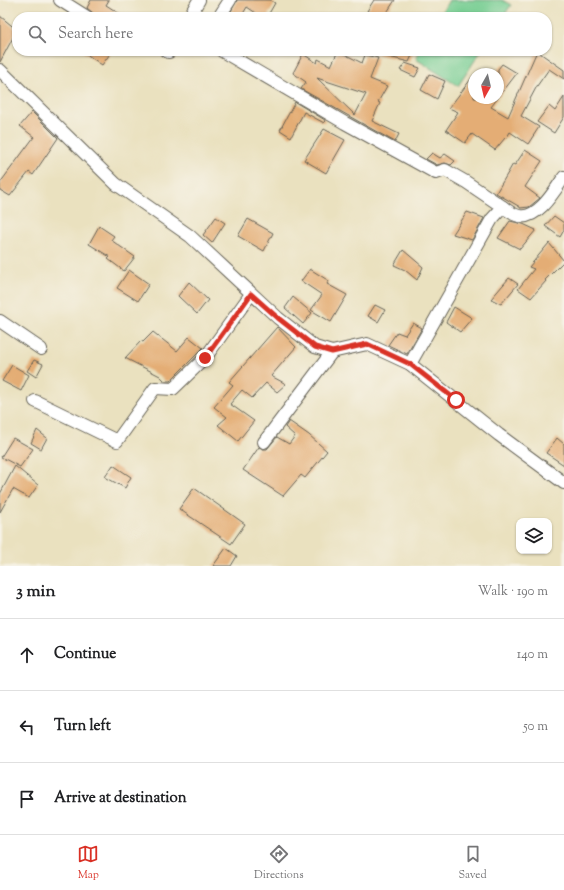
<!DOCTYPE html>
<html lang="en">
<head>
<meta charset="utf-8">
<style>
	:root { --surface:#fff; --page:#f6f6f6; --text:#202124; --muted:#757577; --line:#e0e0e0; --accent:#d93025 }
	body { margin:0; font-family:"Sorts Mill Goudy",serif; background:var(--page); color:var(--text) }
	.controls { position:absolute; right:12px; bottom:12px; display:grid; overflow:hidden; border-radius:8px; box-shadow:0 1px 3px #0004 }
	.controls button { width:36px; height:36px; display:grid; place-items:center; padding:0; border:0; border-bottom:1px solid var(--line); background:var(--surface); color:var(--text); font:20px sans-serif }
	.compass { position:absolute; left:468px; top:68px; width:36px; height:36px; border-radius:50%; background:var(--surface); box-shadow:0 1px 3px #0004; rotate:188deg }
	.stop { position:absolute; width:12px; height:12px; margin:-9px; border:3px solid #d93025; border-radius:50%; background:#fff }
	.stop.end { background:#d93025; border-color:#fff; box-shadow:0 1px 4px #0008 }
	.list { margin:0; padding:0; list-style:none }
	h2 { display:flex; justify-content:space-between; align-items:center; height:52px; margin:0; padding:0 16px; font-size:17px }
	h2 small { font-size:13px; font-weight:400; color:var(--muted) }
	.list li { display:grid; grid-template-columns:26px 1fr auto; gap:12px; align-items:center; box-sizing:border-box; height:72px; padding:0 16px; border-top:1px solid var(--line) }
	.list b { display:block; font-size:15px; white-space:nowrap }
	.list em { font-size:13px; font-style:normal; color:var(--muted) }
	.icon { flex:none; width:22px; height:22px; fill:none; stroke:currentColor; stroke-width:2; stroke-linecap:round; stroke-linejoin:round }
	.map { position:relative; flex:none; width:564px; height:566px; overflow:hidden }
	.search { position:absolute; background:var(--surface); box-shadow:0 1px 3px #0004; left:12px; right:12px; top:12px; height:44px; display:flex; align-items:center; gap:10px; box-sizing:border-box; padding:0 14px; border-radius:16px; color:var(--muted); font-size:15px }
	.sheet { height:268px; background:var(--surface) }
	nav { display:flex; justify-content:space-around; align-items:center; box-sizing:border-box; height:56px; border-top:1px solid var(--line); background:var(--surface); font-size:11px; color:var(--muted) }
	nav a { display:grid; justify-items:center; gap:2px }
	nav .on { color:var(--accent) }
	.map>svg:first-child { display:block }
</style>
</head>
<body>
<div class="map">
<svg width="564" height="566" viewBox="0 0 564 566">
	<rect width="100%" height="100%" fill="#f7f3e8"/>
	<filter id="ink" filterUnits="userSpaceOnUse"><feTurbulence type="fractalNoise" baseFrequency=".025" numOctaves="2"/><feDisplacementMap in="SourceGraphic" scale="8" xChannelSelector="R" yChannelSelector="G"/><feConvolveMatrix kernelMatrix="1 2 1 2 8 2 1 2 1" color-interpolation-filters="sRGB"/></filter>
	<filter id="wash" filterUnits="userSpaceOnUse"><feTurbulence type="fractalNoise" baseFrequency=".012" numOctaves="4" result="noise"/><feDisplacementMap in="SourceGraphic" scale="16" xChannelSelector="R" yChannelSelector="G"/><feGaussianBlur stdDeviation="0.9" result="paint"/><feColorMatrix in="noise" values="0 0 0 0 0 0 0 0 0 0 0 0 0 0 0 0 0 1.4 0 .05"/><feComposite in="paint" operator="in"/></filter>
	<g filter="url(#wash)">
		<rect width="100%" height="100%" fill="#eae1bf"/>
		<g fill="#76cd92" stroke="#497457">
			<polygon points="449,0 502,0 511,5 503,17 439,17"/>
			<polygon points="420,51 481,51 458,86 416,59"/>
		</g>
		<g id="blocks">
			<g fill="#e4ad75" fill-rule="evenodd">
				<polygon points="91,0 109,0 106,5 125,17 94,17 93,13 87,8"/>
				<polygon points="237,0 270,0 275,3 267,17 262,17 247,7 241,17 228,17"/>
				<polygon points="374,0 395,0 384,17 378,17 367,11"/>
				<polygon points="0,16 17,30 0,62"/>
				<polygon points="82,51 112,51 102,65"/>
				<path d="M338 51 362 63 365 55 378 58 370 79 387 86 378 102 380 103 372 121 399 134 395 142 301 89 306 82 293 73 303 54 317 63 318 59 331 66ZM317 78 366 94 355 115Z"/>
				<polygon points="378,51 414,51 409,62 377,54"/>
				<polygon points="537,51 564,70 564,79 549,69 537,86 521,116 539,127 528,144 510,132 506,139 505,138 495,150 472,134 465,143 446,130 458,112 449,108 474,75 474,98 498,98 491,107 508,117"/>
				<polygon points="405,63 420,68 415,77 400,70"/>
				<polygon points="502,64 517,73 498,98 498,69"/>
				<polygon points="429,74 445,81 437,99 421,90"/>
				<polygon points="564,97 564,117 554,133 537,122 549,106 555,111"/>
				<polygon points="295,102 325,120 324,123 304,112 291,137 280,130"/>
				<polygon points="32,112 58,138 33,175 29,172 10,196 0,190 0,183 34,137 20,126"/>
				<polygon points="324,129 345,140 326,173 304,160"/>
				<polygon points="525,150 542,161 525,187 540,198 529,207 520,208 520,207 496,193 509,171 513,164 515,165"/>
				<polygon points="432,153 440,158 445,154 455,161 451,165 445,163 437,165 426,159"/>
				<polygon points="467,212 484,218 472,240 453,234"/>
				<polygon points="554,216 564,223 564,230 560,237 545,226"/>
				<polygon points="216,217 225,223 212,243 203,235"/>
				<polygon points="248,219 273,233 264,251 238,236"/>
				<polygon points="510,221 523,224 536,230 520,249 498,238"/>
				<polygon points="99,226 114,236 111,240 135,257 124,271 108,259 110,257 89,244"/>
				<polygon points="549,243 564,261 545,280 546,281 531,298 518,289 534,269 529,267"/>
				<polygon points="403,250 423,267 417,280 405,270 394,265"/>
				<polygon points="310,269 329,281 327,284 347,295 331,322 311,310 322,295 301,281"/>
				<polygon points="129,270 149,284 138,301 117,288"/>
				<polygon points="509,278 518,284 501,304 491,299"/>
				<polygon points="189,282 208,300 197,314 178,296"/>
				<polygon points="293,297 312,313 303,324 285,308"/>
				<polygon points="375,305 385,310 378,322 368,316"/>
				<polygon points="454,307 472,318 460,332 446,322"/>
				<polygon points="413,323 422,328 407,354 388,345 397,332 405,335"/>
				<polygon points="277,327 296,347 271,376 286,384 277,392 266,383 252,398 242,390 230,404 254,421 238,441 218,425 227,417 214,407 233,385 229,382"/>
				<polygon points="153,332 177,351 189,337 203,348 170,381 165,381 160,376 125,358 141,341 143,342"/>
				<polygon points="34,360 43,364 36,377 27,371"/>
				<polygon points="12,365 29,375 21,391 2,381"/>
				<polygon points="289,421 309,435 327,451 305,478 301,475 283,496 243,470 259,447 263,449 267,449 277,437 289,444 295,436 285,427"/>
				<polygon points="37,430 47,438 41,449 31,443"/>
				<polygon points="13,438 33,449 20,467 1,457"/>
				<polygon points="557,438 564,444 564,465 546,453"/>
				<polygon points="113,465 131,477 125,488 105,477"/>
				<polygon points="15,466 38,485 29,498 13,489 0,512 0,494"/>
				<polygon points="194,488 245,524 231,544 179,509"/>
				<polygon points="226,548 237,556 231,566 213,566"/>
			</g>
		</g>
	</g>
	<g filter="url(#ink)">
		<use href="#blocks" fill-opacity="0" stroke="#646155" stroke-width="1"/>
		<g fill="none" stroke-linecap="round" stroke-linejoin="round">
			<g stroke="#646155" stroke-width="14">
				<g id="street">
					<polyline points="60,0 87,17"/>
					<polyline points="189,17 199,0"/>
					<polyline points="219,17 230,0"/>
					<polyline points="166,51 169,52 169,51"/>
					<polyline points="222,51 345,123 436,173 445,170 466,182 503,207"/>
					<polyline points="0,70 116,184 190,236 278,318 315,347 332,352 367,344 410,364 499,435 564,483"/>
					<polyline points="0,321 41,349"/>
					<path d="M410 364 492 219 503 207C507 210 514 215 519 216 538 220 555 190 564 177"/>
					<polyline points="35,401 117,441 155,388 173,389 205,358 251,294"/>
					<polyline points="264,442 332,352"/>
				</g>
			</g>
			<use href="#street" stroke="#fff" stroke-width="12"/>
		</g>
	</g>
	<g fill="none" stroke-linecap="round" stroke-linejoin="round" filter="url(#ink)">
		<polyline stroke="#d93025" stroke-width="5" points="205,358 251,294 278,318 315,347 332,352 367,344 410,364 456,400"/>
	</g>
</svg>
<div class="controls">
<button><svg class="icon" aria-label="layers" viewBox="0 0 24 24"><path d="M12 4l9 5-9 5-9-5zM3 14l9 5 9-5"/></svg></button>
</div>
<svg class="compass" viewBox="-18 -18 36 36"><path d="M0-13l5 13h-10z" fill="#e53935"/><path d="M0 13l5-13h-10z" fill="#757577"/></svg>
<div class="stop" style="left:456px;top:400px"></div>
<div class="stop end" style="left:205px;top:358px"></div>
<div class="search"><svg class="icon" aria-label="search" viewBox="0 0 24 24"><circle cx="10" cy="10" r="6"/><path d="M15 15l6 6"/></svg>Search here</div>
</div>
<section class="sheet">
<h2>3 min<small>Walk · 190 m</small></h2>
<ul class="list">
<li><svg class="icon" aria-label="ahead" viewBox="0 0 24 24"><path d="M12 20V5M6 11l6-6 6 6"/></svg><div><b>Continue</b></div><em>140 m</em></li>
<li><svg class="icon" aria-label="left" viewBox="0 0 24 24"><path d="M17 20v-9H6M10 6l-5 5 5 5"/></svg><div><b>Turn left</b></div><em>50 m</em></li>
<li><svg class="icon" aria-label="arrive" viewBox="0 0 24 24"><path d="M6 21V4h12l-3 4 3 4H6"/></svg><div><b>Arrive at destination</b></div></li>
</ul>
</section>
<nav>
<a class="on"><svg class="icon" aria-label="map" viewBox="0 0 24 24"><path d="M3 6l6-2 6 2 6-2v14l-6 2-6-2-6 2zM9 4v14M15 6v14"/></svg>Map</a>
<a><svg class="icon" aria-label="directions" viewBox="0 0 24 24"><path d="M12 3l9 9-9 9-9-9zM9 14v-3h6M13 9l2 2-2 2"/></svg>Directions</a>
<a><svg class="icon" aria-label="saved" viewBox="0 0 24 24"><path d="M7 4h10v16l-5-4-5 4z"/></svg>Saved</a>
</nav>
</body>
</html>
